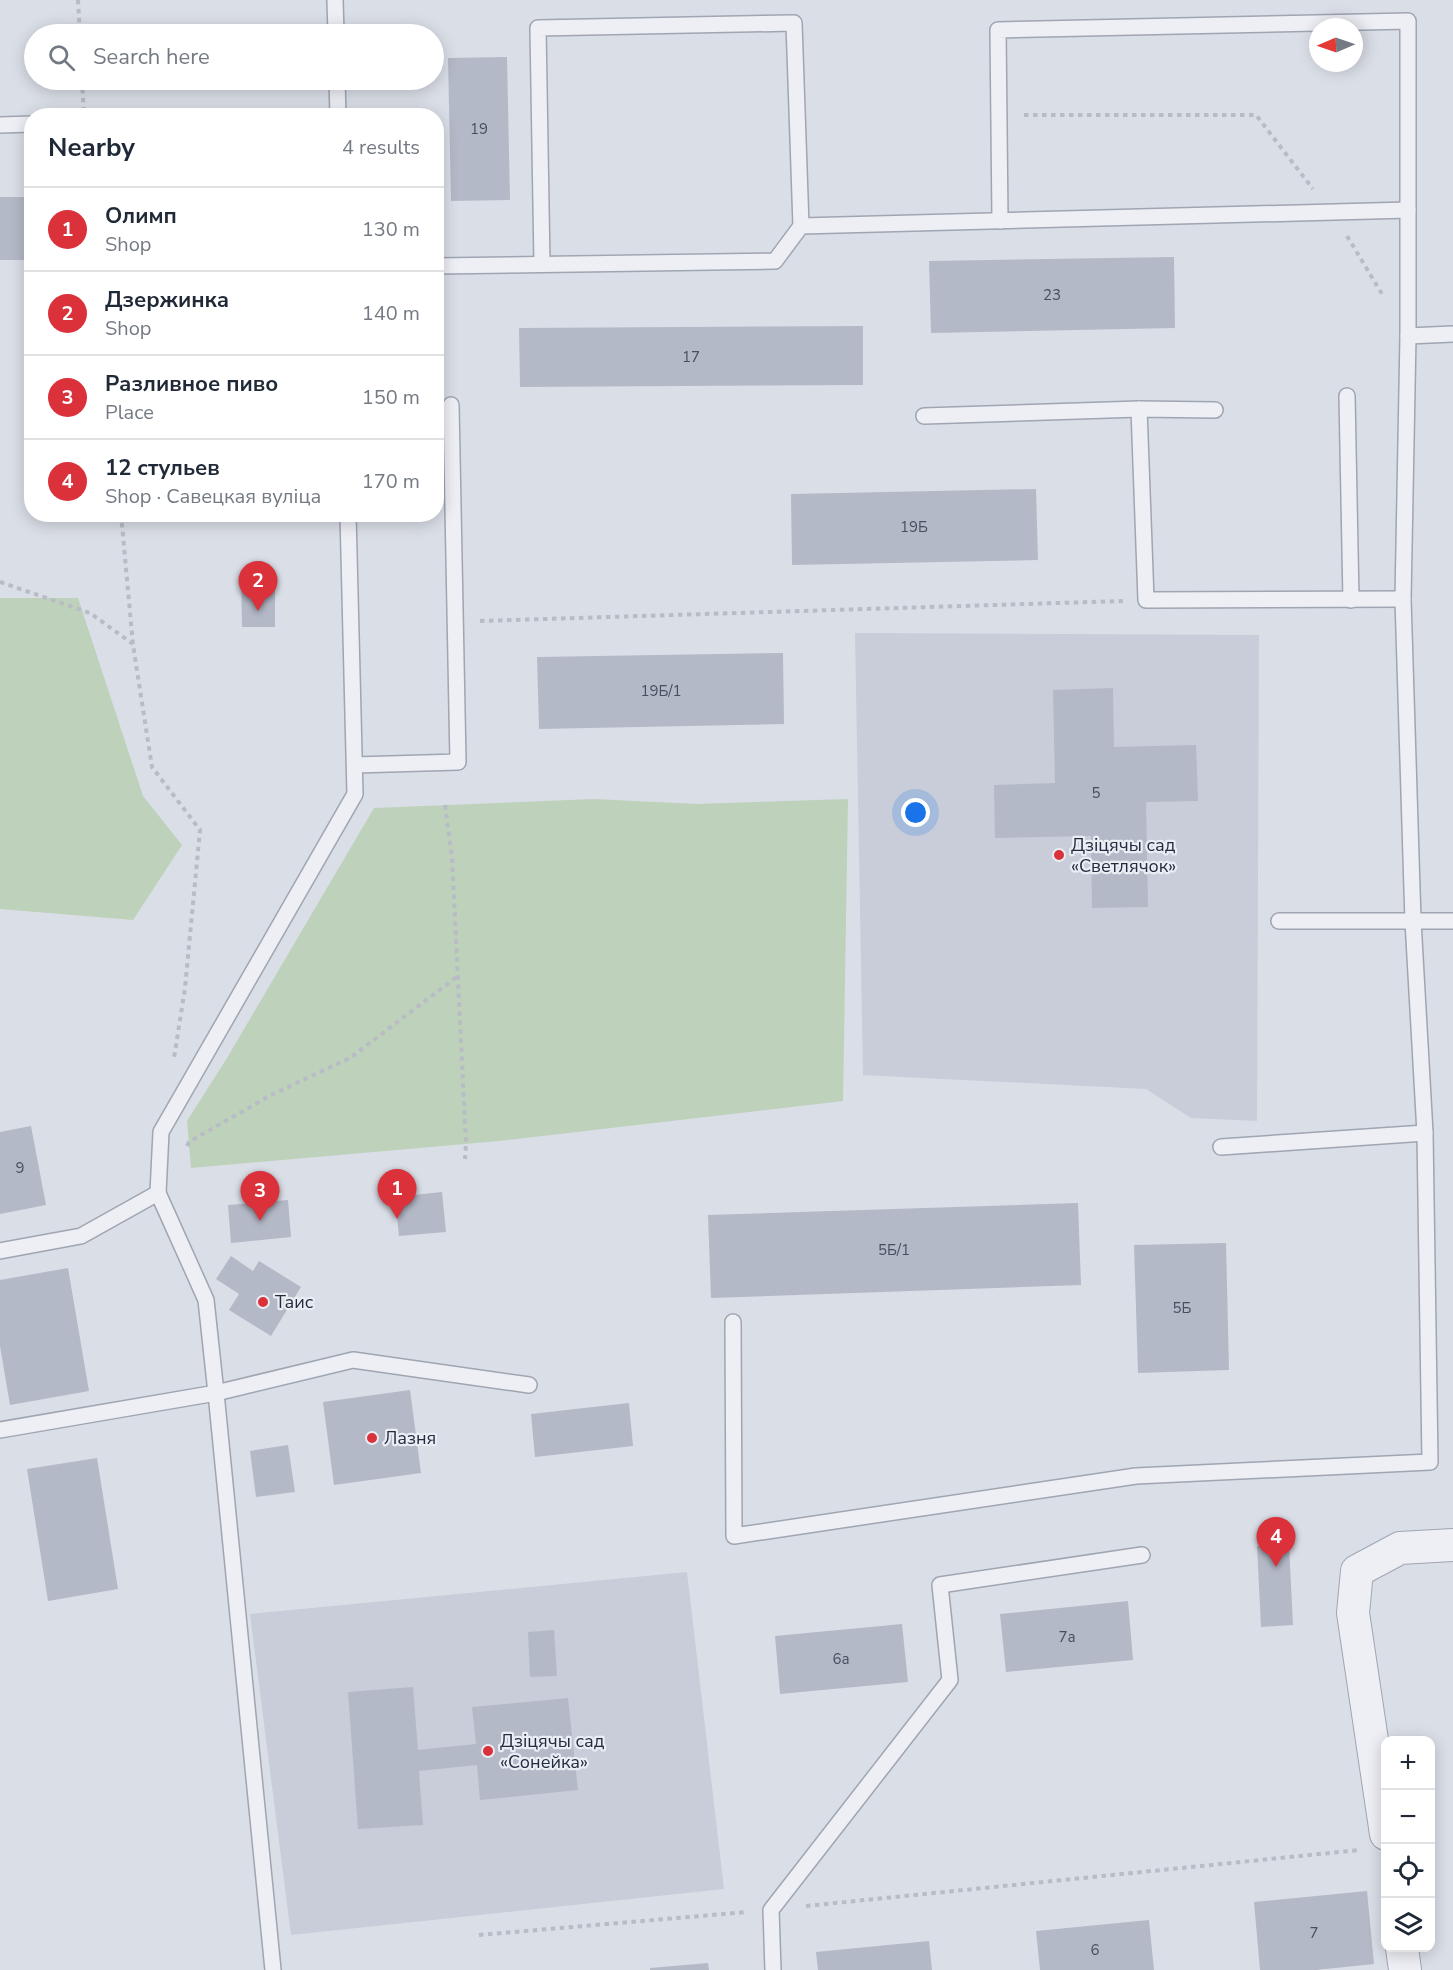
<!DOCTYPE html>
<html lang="en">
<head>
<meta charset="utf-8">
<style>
	:root { --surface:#fff; --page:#f2f2f3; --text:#1f2937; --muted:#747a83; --line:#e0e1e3; --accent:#da313b }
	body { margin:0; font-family:"Nunito Sans",sans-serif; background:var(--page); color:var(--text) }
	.controls { position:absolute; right:18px; bottom:18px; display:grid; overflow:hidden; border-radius:12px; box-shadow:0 3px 15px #0003 }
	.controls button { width:54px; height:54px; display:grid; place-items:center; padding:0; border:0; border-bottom:2px solid var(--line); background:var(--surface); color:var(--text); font:30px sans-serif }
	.compass { position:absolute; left:1309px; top:18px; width:54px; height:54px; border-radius:50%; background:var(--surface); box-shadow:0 3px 15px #0003; rotate:268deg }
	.you { position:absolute; left:916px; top:813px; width:21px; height:21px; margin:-15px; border:4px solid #fff; border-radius:50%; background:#1a73e8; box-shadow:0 0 0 9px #1a73e833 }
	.badge { display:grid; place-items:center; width:39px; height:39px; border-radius:50%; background:var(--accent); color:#fff; font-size:20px; font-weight:700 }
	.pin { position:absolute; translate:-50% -50px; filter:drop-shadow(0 2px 3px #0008) }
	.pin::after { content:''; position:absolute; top:32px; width:21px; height:18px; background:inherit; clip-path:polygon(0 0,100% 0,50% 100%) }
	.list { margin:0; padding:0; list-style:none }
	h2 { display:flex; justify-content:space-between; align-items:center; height:78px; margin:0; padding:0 24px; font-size:26px }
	h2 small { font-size:20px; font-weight:400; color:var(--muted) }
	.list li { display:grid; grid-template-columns:39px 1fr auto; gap:18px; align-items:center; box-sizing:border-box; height:84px; padding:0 24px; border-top:2px solid var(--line) }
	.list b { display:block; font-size:22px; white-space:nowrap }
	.list p { margin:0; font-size:20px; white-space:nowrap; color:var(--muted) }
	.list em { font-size:20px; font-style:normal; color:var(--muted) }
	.icon { flex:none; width:33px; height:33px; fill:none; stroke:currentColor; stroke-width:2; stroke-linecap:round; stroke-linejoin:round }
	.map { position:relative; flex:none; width:1453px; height:1970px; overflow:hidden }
	.search { position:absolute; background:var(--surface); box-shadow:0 3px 15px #0003; left:24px; top:24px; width:420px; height:66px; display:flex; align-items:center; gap:15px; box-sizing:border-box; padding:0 21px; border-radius:33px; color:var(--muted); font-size:22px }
	.panel { position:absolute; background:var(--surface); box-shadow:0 3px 15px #0003; left:24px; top:108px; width:420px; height:414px; border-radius:24px }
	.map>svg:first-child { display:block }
</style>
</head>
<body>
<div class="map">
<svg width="1453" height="1970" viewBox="0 0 1453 1970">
	<rect width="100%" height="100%" fill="#dadee7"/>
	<g fill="#c8cdd9">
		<polygon points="855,633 1259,635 1257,1121 1191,1118 1146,1089 863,1075"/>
		<polygon points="687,1572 724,1889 291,1935 250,1614"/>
	</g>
	<g fill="#bed1bb">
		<polygon points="0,598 78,598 143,796 182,845 133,920 0,909"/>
		<polygon points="594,799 697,804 848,799 843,1101 499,1141 191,1168 187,1121 227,1058 374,808"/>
	</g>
	<g fill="#b4b9c7">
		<polygon points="507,57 510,200 451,201 448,58"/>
		<rect x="0" y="197" width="32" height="63"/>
		<polygon points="1174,257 1175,328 931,333 929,261"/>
		<polygon points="863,326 863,385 520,387 519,328"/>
		<polygon points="1036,489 1038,560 792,565 791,494"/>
		<polygon points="241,572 275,572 275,627 242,627"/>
		<polygon points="783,653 784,724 539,729 537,657"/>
		<polygon points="1113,688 1114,747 1196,745 1198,801 1146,802 1148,907 1092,908 1091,836 995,838 994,785 1055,783 1053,690"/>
		<polygon points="31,1126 46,1205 0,1214 0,1132"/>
		<polygon points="442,1192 446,1232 399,1236 395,1197"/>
		<polygon points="288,1200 291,1237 231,1243 228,1205"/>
		<polygon points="1078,1203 1081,1285 711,1298 708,1215"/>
		<polygon points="1226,1243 1229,1370 1138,1373 1134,1245"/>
		<polygon points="231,1256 253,1271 259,1261 301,1287 271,1336 229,1310 239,1294 216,1279"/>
		<polygon points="68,1268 89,1391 10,1405 0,1346 0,1280"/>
		<polygon points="410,1390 421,1473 334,1485 323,1402"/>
		<polygon points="629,1403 633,1446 535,1457 531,1414"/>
		<polygon points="288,1445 295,1492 256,1497 250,1451"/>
		<polygon points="97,1458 118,1589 48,1601 27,1469"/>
		<polygon points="1289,1544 1293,1625 1261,1627 1257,1546"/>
		<polygon points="1128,1601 1133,1660 1006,1672 1000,1614"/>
		<polygon points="902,1624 908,1682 780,1694 775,1636"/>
		<polygon points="554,1630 557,1676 530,1677 528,1632"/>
		<polygon points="413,1687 418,1750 476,1744 472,1707 568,1698 578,1790 480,1800 477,1765 419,1771 423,1825 358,1829 348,1692"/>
		<polygon points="1367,1891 1374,1964 1316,1970 1260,1970 1254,1902"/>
		<polygon points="1149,1920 1154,1970 1040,1970 1036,1931"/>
		<polygon points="929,1941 932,1970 818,1970 816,1952"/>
		<polygon points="708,1963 709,1970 650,1970 650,1968"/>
	</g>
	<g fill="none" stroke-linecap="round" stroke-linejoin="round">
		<g stroke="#9fa5b1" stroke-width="18">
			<g id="service">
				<polyline points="335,0 336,34"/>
				<polyline points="337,80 338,116"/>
				<polyline points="0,125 32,124"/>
				<polyline points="542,264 538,28 794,23 801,226"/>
				<polyline points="436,266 775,261 801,226 1408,210"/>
				<polyline points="1408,336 1453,334"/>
				<polyline points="1347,396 1351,600"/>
				<polyline points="1139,409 1146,600 1403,599"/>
				<polyline points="924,416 1139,409 1215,410"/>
				<polyline points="355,765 458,762 451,405"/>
				<polyline points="1279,921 1453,921"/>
				<polyline points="1221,1147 1425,1133"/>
				<polyline points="158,1193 161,1132 355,794 348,514"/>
				<polyline points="0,1251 81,1236 158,1193 206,1300 216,1393 353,1360 529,1385"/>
				<polyline points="733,1322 734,1536 1136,1476 1430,1462 1425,1133 1413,921 1403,599 1408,336 1408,21 998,30 1000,221"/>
				<polyline points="0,1430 216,1393 273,1970"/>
				<polyline points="773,1970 771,1910 950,1680 940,1585 1142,1555"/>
			</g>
		</g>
		<g stroke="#9fa5b1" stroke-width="34">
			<g id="minor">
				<polyline points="1386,1834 1353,1613 1357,1571 1400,1548 1453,1545"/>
				<polyline points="1402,1948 1405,1970"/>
			</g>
		</g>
		<g stroke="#b8bcc5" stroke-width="4" stroke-dasharray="4.5 4.5" stroke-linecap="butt">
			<polyline points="78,0 80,34"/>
			<polyline points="82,80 84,116"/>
			<polyline points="1024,115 1256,115 1313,189"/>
			<polyline points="1347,236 1382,294"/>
			<polyline points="121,514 133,645 152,767 200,830 185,988 174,1058"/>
			<polyline points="0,582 90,613 133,644"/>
			<polyline points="480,621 1123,601"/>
			<polyline points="445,805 452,857 466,1144 465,1159"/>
			<polyline points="187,1146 189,1142 271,1095 350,1058 458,976"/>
			<polyline points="806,1906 1359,1850"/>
			<polyline points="479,1935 747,1912"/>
		</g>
		<use href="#service" stroke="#edeff5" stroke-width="15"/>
		<use href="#minor" stroke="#edeff5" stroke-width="32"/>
	</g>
	<g fill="#da313b" stroke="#e9edf4" stroke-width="2">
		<circle cx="1059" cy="855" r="6"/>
		<circle cx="263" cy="1302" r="6"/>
		<circle cx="372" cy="1438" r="6"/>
		<circle cx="488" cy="1751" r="6"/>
	</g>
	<g text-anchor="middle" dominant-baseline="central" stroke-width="4.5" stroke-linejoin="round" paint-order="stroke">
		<g font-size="15" fill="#474e60">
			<text x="479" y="129">19</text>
			<text x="1052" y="295">23</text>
			<text x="691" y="357">17</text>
			<text x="914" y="527">19Б</text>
			<text x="661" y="691">19Б/1</text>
			<text x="1096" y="793">5</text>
			<text x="20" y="1168">9</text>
			<text x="894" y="1250">5Б/1</text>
			<text x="1182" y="1308">5Б</text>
			<text x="1067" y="1637">7а</text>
			<text x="841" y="1659">6а</text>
			<text x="1314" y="1933">7</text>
			<text x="1095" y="1950">6</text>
		</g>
		<g font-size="18" fill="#232b3e" stroke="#e9edf4" text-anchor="start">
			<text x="1071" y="845">Дзіцячы сад<tspan x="1071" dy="21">«Светлячок»</tspan></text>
			<text x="275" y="1302">Таис</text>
			<text x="384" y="1438">Лазня</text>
			<text x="500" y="1741">Дзіцячы сад<tspan x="500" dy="21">«Сонейка»</tspan></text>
		</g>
	</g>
</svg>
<div class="controls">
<button>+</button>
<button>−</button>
<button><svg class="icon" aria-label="locate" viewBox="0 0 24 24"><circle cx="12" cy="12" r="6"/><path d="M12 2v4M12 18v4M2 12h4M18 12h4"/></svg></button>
<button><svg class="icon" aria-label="layers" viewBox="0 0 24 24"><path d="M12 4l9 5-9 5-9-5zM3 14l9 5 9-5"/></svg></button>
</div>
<svg class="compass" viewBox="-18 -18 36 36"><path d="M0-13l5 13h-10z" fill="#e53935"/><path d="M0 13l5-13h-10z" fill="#747a83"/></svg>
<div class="you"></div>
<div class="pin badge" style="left:397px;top:1219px">1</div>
<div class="pin badge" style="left:258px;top:611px">2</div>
<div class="pin badge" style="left:260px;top:1221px">3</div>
<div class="pin badge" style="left:1276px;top:1567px">4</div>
<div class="search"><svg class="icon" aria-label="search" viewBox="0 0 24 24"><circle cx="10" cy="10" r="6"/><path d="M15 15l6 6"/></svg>Search here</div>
<section class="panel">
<h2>Nearby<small>4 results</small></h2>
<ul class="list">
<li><span class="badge">1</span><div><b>Олимп</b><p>Shop</p></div><em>130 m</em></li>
<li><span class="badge">2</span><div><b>Дзержинка</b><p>Shop</p></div><em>140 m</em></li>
<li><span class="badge">3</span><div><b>Разливное пиво</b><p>Place</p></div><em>150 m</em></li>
<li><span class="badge">4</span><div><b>12 стульев</b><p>Shop · Савецкая вуліца</p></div><em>170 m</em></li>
</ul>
</section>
</div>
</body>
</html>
